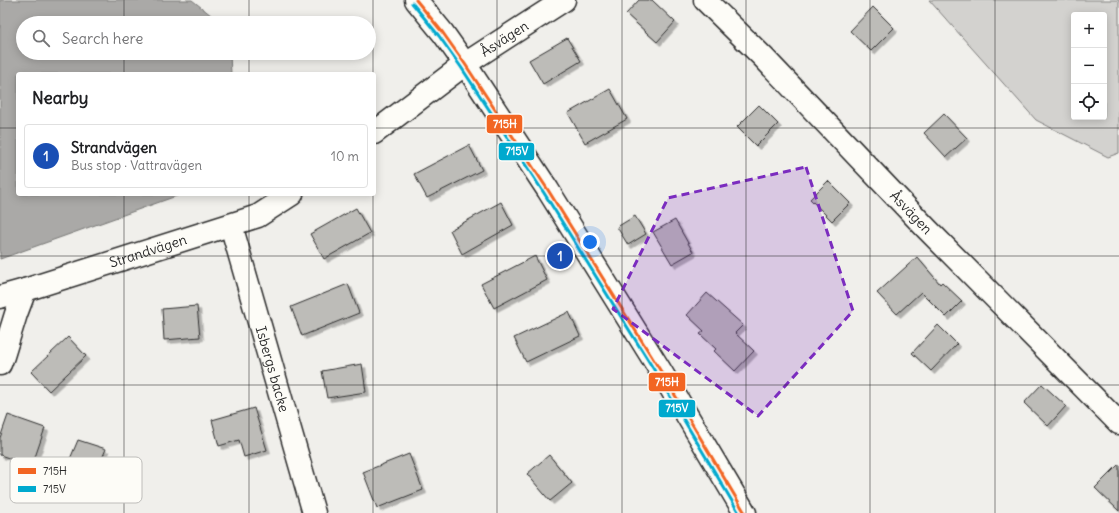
<!DOCTYPE html>
<html lang="en">
<head>
<meta charset="utf-8">
<style>
	:root { --surface:#fff; --page:#f2f2f2; --text:#202124; --muted:#757577; --line:#e0e0e0; --accent:#2b2b2b }
	body { margin:0; font-family:Delius,sans-serif; background:var(--page); color:var(--text) }
	.controls { position:absolute; right:12px; top:12px; display:grid; overflow:hidden; border-radius:4px; box-shadow:0 2px 10px #0003 }
	.controls button { width:36px; height:36px; display:grid; place-items:center; padding:0; border:0; border-bottom:1px solid var(--line); background:var(--surface); color:var(--text); font:20px sans-serif }
	.you { position:absolute; left:590px; top:242px; width:14px; height:14px; margin:-10px; border:3px solid #fff; border-radius:50%; background:#1a73e8; box-shadow:0 0 0 6px #1a73e833 }
	.badge { display:grid; place-items:center; width:26px; height:26px; border-radius:50%; background:var(--accent); color:#fff; font-size:13px; font-weight:700 }
	.pin { position:absolute; translate:-50% -50%; border:2px solid #fff; box-shadow:0 1px 4px #0006 }
	.list { margin:0; padding:0; list-style:none }
	h2 { display:flex; justify-content:space-between; align-items:center; height:52px; margin:0; padding:0 16px; font-size:17px }
	h2 small { font-size:13px; font-weight:400; color:var(--muted) }
	.list li { display:grid; grid-template-columns:26px 1fr auto; gap:12px; align-items:center; box-sizing:border-box; height:64px; margin:0 8px 8px; padding:0 8px; border:1px solid var(--line); border-radius:4px }
	.list b { display:block; font-size:15px; white-space:nowrap }
	.list p { margin:0; font-size:13px; white-space:nowrap; color:var(--muted) }
	.list em { font-size:13px; font-style:normal; color:var(--muted) }
	.icon { flex:none; width:22px; height:22px; fill:none; stroke:currentColor; stroke-width:2; stroke-linecap:round; stroke-linejoin:round }
	.map { position:relative; flex:none; width:1119px; height:513px; overflow:hidden }
	.search { position:absolute; background:var(--surface); box-shadow:0 2px 10px #0003; left:16px; top:16px; width:360px; height:44px; display:flex; align-items:center; gap:10px; box-sizing:border-box; padding:0 14px; border-radius:22px; color:var(--muted); font-size:15px }
	.panel { position:absolute; background:var(--surface); box-shadow:0 2px 10px #0003; left:16px; top:72px; width:360px; height:124px; border-radius:4px }
	.map>svg:first-child { display:block }
</style>
</head>
<body>
<div class="map">
<svg width="1119" height="513" viewBox="0 0 1119 513">
	<defs>
		<filter id="shadow"><feDropShadow dx="3.5" dy="3.5" stdDeviation="0" flood-color="#0004"/></filter>
	</defs>
	<rect width="100%" height="100%" fill="#f0efeb"/>
	<filter id="ink" filterUnits="userSpaceOnUse"><feTurbulence type="fractalNoise" baseFrequency=".025" numOctaves="2"/><feDisplacementMap in="SourceGraphic" scale="8" xChannelSelector="R" yChannelSelector="G"/><feConvolveMatrix kernelMatrix="1 2 1 2 8 2 1 2 1" color-interpolation-filters="sRGB"/></filter>
	<g filter="url(#ink)">
		<path fill="#d3d2cf" stroke="#7f7e7d" fill-rule="evenodd" d="M929 0H1119V153L1108 157 1036 120ZM1074 15H1104V117H1074Z"/>
		<polygon fill="#aaa9a7" stroke="#777775" points="0,0 192,0 221,23 23,23 23,53 230,53 231,74 18,74 18,194 182,194 0,259"/>
		<g fill="#bdbcb8" stroke="#2b2b2b" filter="url(#shadow)">
			<polygon points="639,0 652,0 675,22 657,42 626,14"/>
			<polygon points="873,7 894,28 871,51 850,31"/>
			<polygon points="567,38 581,61 543,84 529,60"/>
			<polygon points="610,89 627,119 585,143 568,113"/>
			<polygon points="759,105 778,124 756,146 737,127"/>
			<polygon points="944,114 967,138 946,157 924,133"/>
			<polygon points="469,145 482,170 427,198 414,174"/>
			<polygon points="828,181 850,203 832,221 810,199"/>
			<polygon points="501,202 513,225 462,254 450,230"/>
			<polygon points="356,208 370,233 324,259 310,234"/>
			<polygon points="635,216 646,234 628,245 617,227"/>
			<polygon points="675,220 693,252 672,264 653,232"/>
			<polygon points="535,256 547,280 494,308 481,284"/>
			<polygon points="917,257 940,284 942,282 962,301 946,317 921,292 897,314 877,293"/>
			<polygon points="348,284 359,313 302,336 291,307"/>
			<polygon points="707,293 743,325 735,333 754,351 735,371 714,351 716,349 700,334 704,331 687,315"/>
			<polygon points="197,306 200,337 164,340 162,309"/>
			<polygon points="569,312 580,336 526,362 514,338"/>
			<polygon points="938,325 957,344 931,371 912,353"/>
			<polygon points="68,337 86,356 49,391 31,372"/>
			<polygon points="362,364 366,392 327,398 322,371"/>
			<polygon points="1042,384 1066,406 1048,426 1024,403"/>
			<polygon points="254,408 267,450 244,457 239,440 219,446 212,420"/>
			<polygon points="8,415 45,428 32,466 0,455 0,438"/>
			<polygon points="78,440 106,449 97,470 70,459"/>
			<polygon points="409,454 423,490 377,508 363,472"/>
			<polygon points="549,455 572,483 550,501 527,474"/>
			<polygon points="1119,464 1119,511 1095,488"/>
		</g>
		<g fill="none" stroke-linecap="round" stroke-linejoin="round">
			<g stroke="#2b2b2b" stroke-width="25">
				<g id="minor">
					<polyline points="416,0 443,33 465,64 548,190 660,370 745,513"/>
					<path id="s1" d="M705 0 763 57 927 229 1119 423"/>
					<path id="s2" d="M374 133 465 64 564 0"/>
					<path id="s3" d="M231 225 314 513"/>
					<path id="s4" d="M0 297 25 290 258 216 292 194"/>
					<polyline points="0,364 3,356 16,314 25,290"/>
				</g>
			</g>
			<use href="#minor" stroke="#fdfcf7" stroke-width="22"/>
			<g stroke="#fdfcf7" stroke-width="6">
				<polyline id="bus-1" points="416,0 443,33 465,64 548,190 660,370 745,513"/>
			</g>
			<g stroke="#fdfcf7" stroke-width="6">
				<polyline id="bus-2" points="412,3 439,36 461,67 544,193 656,373 739,513"/>
			</g>
			<use href="#bus-1" stroke="#f26522" stroke-width="3"/>
			<use href="#bus-2" stroke="#00a9ce" stroke-width="3"/>
		</g>
	</g>
	<path fill="#7b2cbf" fill-opacity="0.2" stroke="#7b2cbf" stroke-width="3" stroke-dasharray="8 5" stroke-linejoin="round" d="M806 167 853 311 758 416 613 309 668 198Z"/>
	<path fill="none" stroke="#2b2b2b" stroke-width="1" stroke-opacity="0.55" d="M124 0V23M249 0V23M373 0V74M497 0V513M622 0V513M746 0V513M870 0V513M995 0V513M124 53V74M249 53V74M0 128H18M374 128H1119M124 194V513M249 194V513M373 194V513M0 256H1119M0 385H1119"/>
	<g text-anchor="middle" dominant-baseline="central" stroke-width="3" stroke-linejoin="round" paint-order="stroke">
		<g font-size="14" fill="#2b2b2b" stroke="#fdfcf7">
			<text stroke="none"><textPath href="#s2" startOffset="161">Åsvägen</textPath></text>
			<text stroke="none"><textPath href="#s1" startOffset="296">Åsvägen</textPath></text>
			<text stroke="none"><textPath href="#s4" startOffset="155">Strandvägen</textPath></text>
			<text stroke="none"><textPath href="#s3" startOffset="150">Isbergs backe</textPath></text>
		</g>
	</g>
	<rect x="10" y="457" width="132" height="46" rx="6" fill="#fdfcf7" stroke="#bebdba" stroke-width="1"/>
	<rect x="18" y="468" width="18" height="6" fill="#f26522"/>
	<rect x="18" y="486" width="18" height="6" fill="#00a9ce"/>
	<g font-size="11" fill="#2b2b2b">
		<text x="43" y="475">715H</text>
		<text x="43" y="493">715V</text>
	</g>
	<g stroke="#fdfcf7" stroke-width="1.5">
		<rect x="486" y="114" width="37" height="20" rx="4" fill="#f26522"/>
		<rect x="498" y="142" width="37" height="19" rx="4" fill="#00a9ce"/>
		<rect x="648" y="372" width="38" height="20" rx="4" fill="#f26522"/>
		<rect x="658" y="399" width="38" height="19" rx="4" fill="#00a9ce"/>
	</g>
	<g font-size="11" text-anchor="middle" font-weight="bold" fill="#fff">
		<text x="505" y="128">715H</text>
		<text x="517" y="155">715V</text>
		<text x="667" y="386">715H</text>
		<text x="677" y="412">715V</text>
	</g>
</svg>
<div class="controls">
<button>+</button>
<button>−</button>
<button><svg class="icon" aria-label="locate" viewBox="0 0 24 24"><circle cx="12" cy="12" r="6"/><path d="M12 2v4M12 18v4M2 12h4M18 12h4"/></svg></button>
</div>
<div class="you"></div>
<div class="pin badge" style="left:560px;top:256px;background:#1a4fb4">1</div>
<div class="search"><svg class="icon" aria-label="search" viewBox="0 0 24 24"><circle cx="10" cy="10" r="6"/><path d="M15 15l6 6"/></svg>Search here</div>
<section class="panel">
<h2>Nearby<small></small></h2>
<ul class="list">
<li><span class="badge" style="background:#1a4fb4">1</span><div><b>Strandvägen</b><p>Bus stop · Vattravägen</p></div><em>10 m</em></li>
</ul>
</section>
</div>
</body>
</html>
